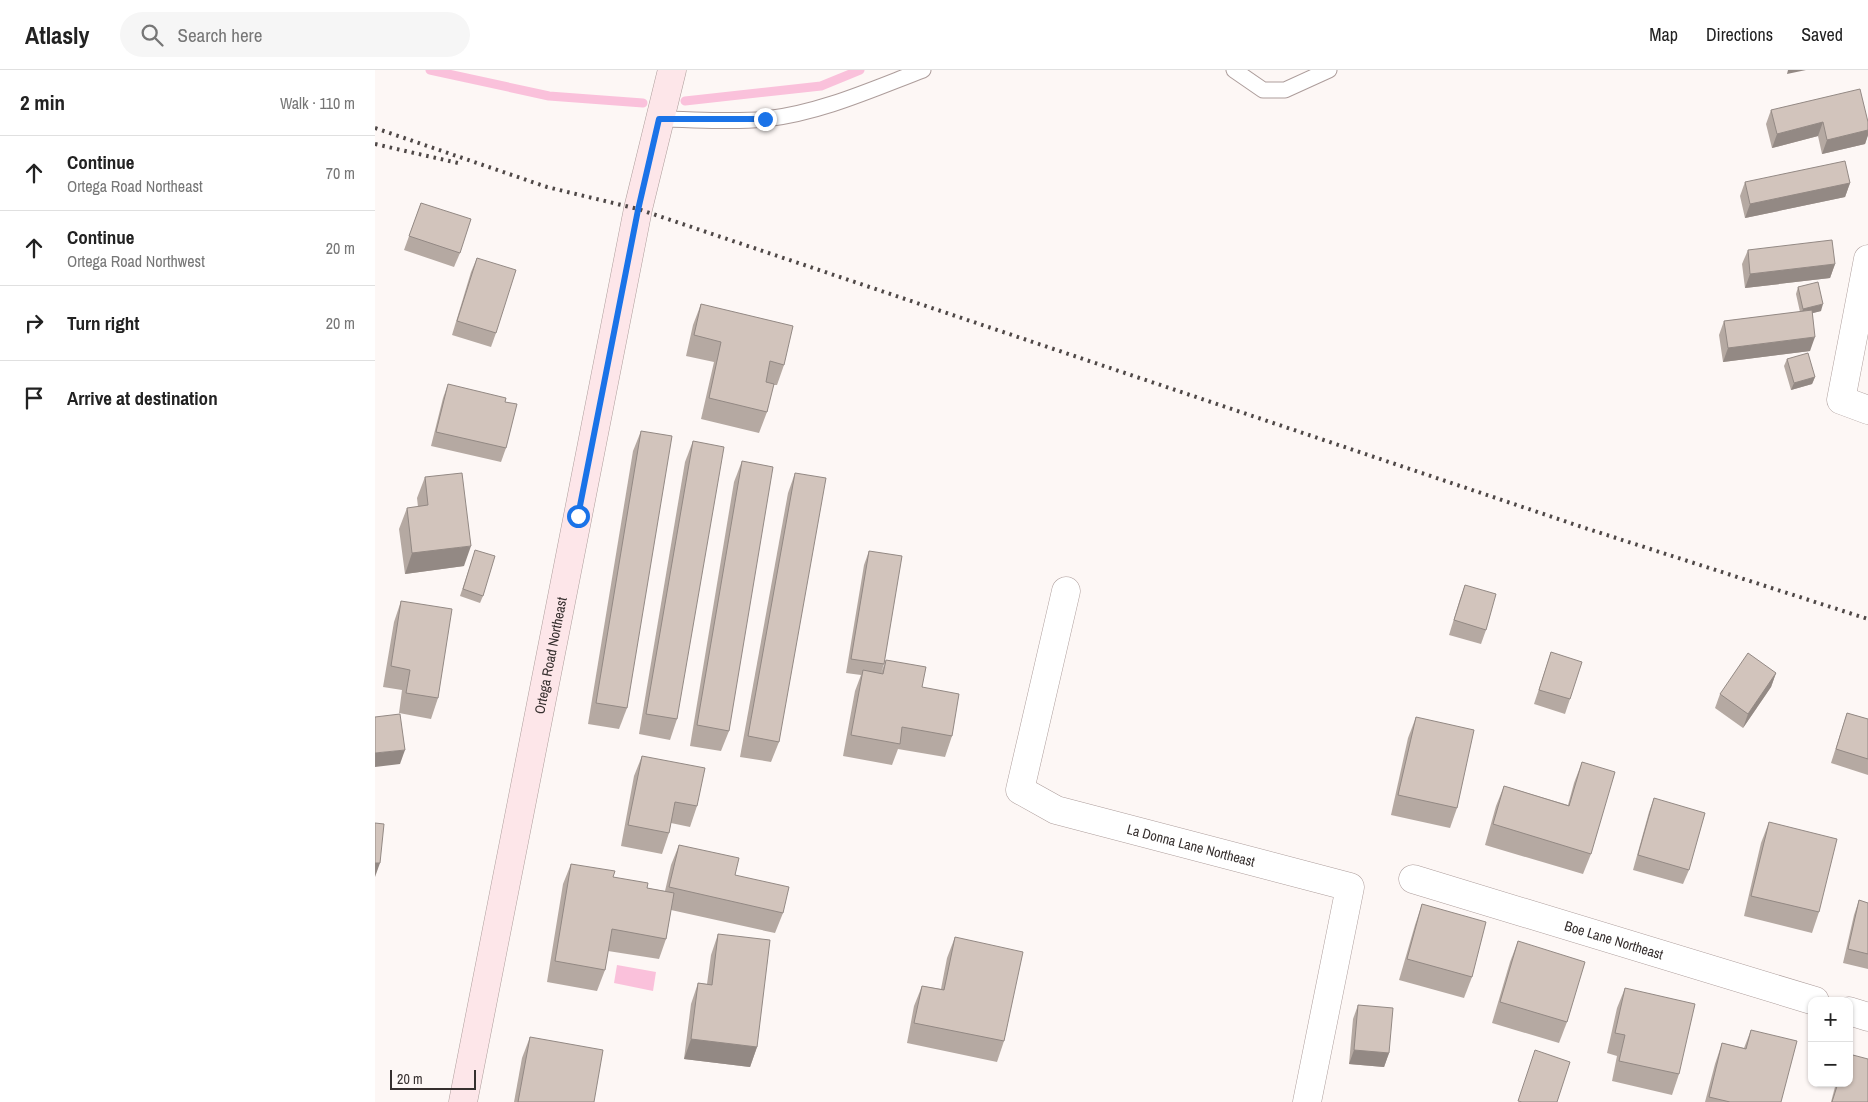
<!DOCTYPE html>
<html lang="en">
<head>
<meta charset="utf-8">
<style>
	:root { --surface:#fff; --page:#f6f6f6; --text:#222; --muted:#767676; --line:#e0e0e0 }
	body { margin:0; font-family:"Archivo Narrow",sans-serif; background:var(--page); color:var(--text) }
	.controls { position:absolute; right:15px; bottom:15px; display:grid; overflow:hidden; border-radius:10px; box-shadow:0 1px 4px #0004 }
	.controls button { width:45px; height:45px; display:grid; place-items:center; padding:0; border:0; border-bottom:1px solid var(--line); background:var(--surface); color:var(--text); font:25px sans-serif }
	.scale { position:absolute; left:15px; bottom:12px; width:86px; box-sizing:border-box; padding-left:5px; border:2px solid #362f2e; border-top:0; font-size:14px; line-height:18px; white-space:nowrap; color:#362f2e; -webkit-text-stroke:4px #fdf7f5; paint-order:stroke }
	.stop { position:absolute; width:15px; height:15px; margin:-11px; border:4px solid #1a73e8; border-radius:50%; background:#fff }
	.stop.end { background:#1a73e8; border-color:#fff; box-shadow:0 1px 5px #0008 }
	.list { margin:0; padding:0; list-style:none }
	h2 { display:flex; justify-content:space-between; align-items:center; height:65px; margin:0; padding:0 20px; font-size:21px }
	h2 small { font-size:16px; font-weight:400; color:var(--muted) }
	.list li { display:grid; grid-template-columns:32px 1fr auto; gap:15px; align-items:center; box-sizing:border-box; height:75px; padding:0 20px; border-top:1px solid var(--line) }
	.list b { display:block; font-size:19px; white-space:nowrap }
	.list p { margin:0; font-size:16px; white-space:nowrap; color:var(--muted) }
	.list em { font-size:16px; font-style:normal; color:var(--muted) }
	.icon { flex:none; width:28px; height:28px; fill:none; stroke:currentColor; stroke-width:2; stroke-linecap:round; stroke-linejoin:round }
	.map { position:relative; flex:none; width:1493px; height:1032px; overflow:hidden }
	header { display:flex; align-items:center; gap:30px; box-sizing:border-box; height:70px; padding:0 25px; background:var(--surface); border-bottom:1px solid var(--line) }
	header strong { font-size:24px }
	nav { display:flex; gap:28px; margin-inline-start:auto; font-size:18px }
	.search { width:350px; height:45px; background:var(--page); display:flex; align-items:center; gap:12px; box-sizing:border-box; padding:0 18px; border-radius:28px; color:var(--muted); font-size:19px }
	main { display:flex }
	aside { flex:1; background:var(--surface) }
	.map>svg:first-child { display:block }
</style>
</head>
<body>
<header>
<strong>Atlasly</strong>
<div class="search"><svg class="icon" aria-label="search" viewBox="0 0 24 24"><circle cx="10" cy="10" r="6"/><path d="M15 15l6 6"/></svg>Search here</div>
<nav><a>Map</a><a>Directions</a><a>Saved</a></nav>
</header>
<main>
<aside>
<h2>2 min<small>Walk · 110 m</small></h2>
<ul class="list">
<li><svg class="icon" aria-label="ahead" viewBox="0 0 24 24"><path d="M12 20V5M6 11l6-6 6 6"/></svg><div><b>Continue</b><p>Ortega Road Northeast</p></div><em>70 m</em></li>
<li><svg class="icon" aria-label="ahead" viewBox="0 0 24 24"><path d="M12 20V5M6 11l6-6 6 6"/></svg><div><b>Continue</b><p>Ortega Road Northwest</p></div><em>20 m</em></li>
<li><svg class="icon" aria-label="right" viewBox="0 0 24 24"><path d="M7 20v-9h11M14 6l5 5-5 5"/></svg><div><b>Turn right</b></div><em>20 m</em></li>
<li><svg class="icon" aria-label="arrive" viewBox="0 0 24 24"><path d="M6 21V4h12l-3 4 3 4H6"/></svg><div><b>Arrive at destination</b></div></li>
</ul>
</aside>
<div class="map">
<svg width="1493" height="1032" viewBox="0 0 1493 1032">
	<rect width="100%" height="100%" fill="#fdf7f5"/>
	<polygon fill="#fac1db" points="242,895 281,902 278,921 239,913"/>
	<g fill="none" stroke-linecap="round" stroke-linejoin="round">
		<g stroke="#fac1db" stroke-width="9">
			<polyline points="55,0 174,26 268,33"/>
			<polyline points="310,31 446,16 485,0"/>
		</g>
		<g stroke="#ad9d9b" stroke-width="17">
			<g id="lane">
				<polyline points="859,0 888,20 910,20 954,0"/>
				<path d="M283 49C319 49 356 53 391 49 445 43 498 19 548 0"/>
			</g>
		</g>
		<g stroke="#ad9d9b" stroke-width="29">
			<g id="street">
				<polyline points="1493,189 1466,330 1493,340"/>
				<path id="s1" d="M691 521 645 720 681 740 975 817 932 1032"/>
				<path id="s2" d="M1038 809 1440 931"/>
				<polyline points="1474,941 1493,947"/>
			</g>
		</g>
		<g stroke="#ad9d9b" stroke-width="29">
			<g id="secondary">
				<path id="s3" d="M88 1032 263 139 297 0"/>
			</g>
		</g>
		<use href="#lane" stroke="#fff" stroke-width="15"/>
		<use href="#street" stroke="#fff" stroke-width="28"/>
		<use href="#secondary" stroke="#fde6e9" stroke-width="28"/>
		<g stroke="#4f4847" stroke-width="4" stroke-dasharray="2.5 5" stroke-linecap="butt">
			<polyline points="0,58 172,117 263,139 1210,458 1493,549"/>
			<polyline points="0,74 83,93"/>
		</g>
	</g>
	<g fill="#b5a9a2">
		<polygon points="1396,40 1493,52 1493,65 1490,74 1447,84 1443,66 1397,78 1391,54"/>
		<polygon points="1370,112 1475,113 1470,127 1370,148 1365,126"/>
		<polygon points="46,133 85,183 79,197 29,180"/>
		<polygon points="1373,180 1460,194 1455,208 1370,218 1367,194"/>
		<polygon points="102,188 121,263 116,277 77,265 96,202"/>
		<polygon points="1423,217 1446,241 1438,243 1435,281 1348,292 1344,265 1349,251 1425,242 1421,224"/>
		<polygon points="326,234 409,295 402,315 398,315 392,342 384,363 326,349 339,292 311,286 318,255"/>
		<polygon points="1412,289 1440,307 1437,314 1416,320 1409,296"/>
		<polygon points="73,314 130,332 131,378 126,392 56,376 68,328"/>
		<polygon points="266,361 252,638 244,659 213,654 258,381"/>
		<polygon points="318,371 302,649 295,670 264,664 310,392"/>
		<polygon points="367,391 354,661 346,681 315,676 359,412"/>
		<polygon points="420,403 404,672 396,692 365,687 413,423"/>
		<polygon points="50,407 89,496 30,504 24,459 32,438 43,437 42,428"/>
		<polygon points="494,481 509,594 506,603 511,590 547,617 577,666 570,687 523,679 517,695 468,686 480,621 486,605 471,603 489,495"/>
		<polygon points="98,487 108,526 105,533 85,526"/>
		<polygon points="1090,515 1111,560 1106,574 1074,565 1085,529"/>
		<polygon points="26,531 63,628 56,649 24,643 27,620 8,617 19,552"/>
		<polygon points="1176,582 1195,629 1190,644 1159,634"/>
		<polygon points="1401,603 1396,617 1368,658 1340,638 1345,624"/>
		<polygon points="1472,643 1493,649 1493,705 1456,693"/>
		<polygon points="1041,647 1082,738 1075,758 1016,745 1033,668"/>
		<polygon points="267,686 322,736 315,757 296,753 294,763 287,784 246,776 259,706"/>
		<polygon points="1207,692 1216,784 1208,804 1110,775 1121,736 1129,716 1193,735 1199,713"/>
		<polygon points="1279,728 1314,800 1308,814 1258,800 1274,742"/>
		<polygon points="1394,752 1444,842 1437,863 1369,846 1386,773"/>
		<polygon points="304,775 360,805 408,843 400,863 296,840 291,869 284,889 233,881 230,900 222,921 172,912 188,814 196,794 272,818 290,821 296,795"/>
		<polygon points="1484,830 1493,833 1493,899 1468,893 1479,845"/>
		<polygon points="1047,834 1097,907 1089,928 1024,910 1040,855"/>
		<polygon points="343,864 382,977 375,997 309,989 316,934 323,913 332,914 336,885"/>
		<polygon points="580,867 629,971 622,992 532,973 539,936 547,916 566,919 572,888"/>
		<polygon points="1143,871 1192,952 1184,973 1117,953 1135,892"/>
		<polygon points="1250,918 1304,1004 1297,1025 1237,1011 1242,986 1232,983 1242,938"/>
		<polygon points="983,935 1014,983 1009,997 974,994 978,949"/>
		<polygon points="1376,960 1406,1032 1330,1032 1340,994 1347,973 1369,978"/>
		<polygon points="155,967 219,1032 139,1032 147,988"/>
		<polygon points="1461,1013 1474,1013 1493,1032 1456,1032"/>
	</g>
	<g fill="#938984">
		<polygon points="1413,0 1431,0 1412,4"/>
		<polygon points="1448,52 1443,66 1397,78 1402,64"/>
		<polygon points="1493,60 1493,65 1490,74 1447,84 1452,70"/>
		<polygon points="1475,113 1470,127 1370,148 1375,134"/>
		<polygon points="1460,194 1455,208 1370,218 1375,204"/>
		<polygon points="1448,234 1446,241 1426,246 1428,239"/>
		<polygon points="1440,267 1435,281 1348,292 1353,278"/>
		<polygon points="1440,307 1437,314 1416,320 1419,313"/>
		<polygon points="96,476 89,496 30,504 37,483"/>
		<polygon points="1401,603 1396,617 1368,658 1373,644"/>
		<polygon points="30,680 25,694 0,697 0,683"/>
		<polygon points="0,793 5,793 0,807"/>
		<polygon points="316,969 382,977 375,997 309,989"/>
		<polygon points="979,980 1014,983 1009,997 974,994"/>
	</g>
	<g fill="#d2c4bc" stroke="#938984">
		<polygon points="1485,19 1493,52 1493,60 1452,70 1448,52 1402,64 1396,40"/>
		<polygon points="1470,91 1475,113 1375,134 1370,112"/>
		<polygon points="46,133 96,149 85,183 34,166"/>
		<polygon points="1457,170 1460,194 1375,204 1373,180"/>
		<polygon points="102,188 141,200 121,263 82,251"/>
		<polygon points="1443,212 1448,234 1428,239 1423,217"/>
		<polygon points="326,234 418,256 409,295 395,291 391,312 399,314 392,342 334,328 346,272 319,265"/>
		<polygon points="1437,240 1440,267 1353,278 1349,251"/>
		<polygon points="1433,283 1440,307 1419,313 1412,289"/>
		<polygon points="73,314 131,328 130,332 142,334 131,378 61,362"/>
		<polygon points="266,361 297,366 252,638 221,633"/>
		<polygon points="318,371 349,377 302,649 271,644"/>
		<polygon points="367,391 398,397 354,661 322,655"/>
		<polygon points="87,403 96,476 37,483 32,438 53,435 50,407"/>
		<polygon points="420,403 451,408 404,672 373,666"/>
		<polygon points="100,480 120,486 108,526 88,519"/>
		<polygon points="494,481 527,486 509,594 476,589"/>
		<polygon points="1090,515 1121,524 1111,560 1079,550"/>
		<polygon points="26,531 77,539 63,628 31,623 35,600 16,596"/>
		<polygon points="1176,582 1207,592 1195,629 1164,620"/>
		<polygon points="1373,583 1401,603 1373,644 1345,624"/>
		<polygon points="511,590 551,597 547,617 584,624 577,666 527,657 525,674 476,665 488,600 508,604"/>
		<polygon points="1472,643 1493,649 1493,689 1461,679"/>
		<polygon points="25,644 30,680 0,683 0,647"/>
		<polygon points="1041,647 1099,660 1082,738 1023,725"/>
		<polygon points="267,686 330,698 322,736 300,732 294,763 253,755"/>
		<polygon points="1207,692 1240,702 1216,784 1118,754 1129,716 1194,736"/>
		<polygon points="1279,728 1330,743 1314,800 1263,785"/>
		<polygon points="1394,752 1462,769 1444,842 1376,826"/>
		<polygon points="0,753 9,754 5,793 0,793"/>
		<polygon points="304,775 364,788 360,805 414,817 408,843 294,817"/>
		<polygon points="196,794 240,801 238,807 273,813 272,818 299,823 291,869 237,859 230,900 180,891"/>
		<polygon points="1484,830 1493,833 1493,884 1473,879"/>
		<polygon points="1047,834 1111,852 1097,907 1032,889"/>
		<polygon points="343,864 395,870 382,977 316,969 323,913 337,915"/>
		<polygon points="580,867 648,882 629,971 539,953 547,916 569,920"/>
		<polygon points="1143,871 1210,892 1192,952 1125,932"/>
		<polygon points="1250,918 1320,934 1304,1004 1244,991 1250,965 1240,963"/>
		<polygon points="983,935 1018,938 1014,983 979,980"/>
		<polygon points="1376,960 1422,971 1406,1032 1355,1032 1334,1027 1347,973 1371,979"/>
		<polygon points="155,967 228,980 219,1032 143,1032"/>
		<polygon points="1160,980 1195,992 1182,1032 1147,1032 1143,1031"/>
		<polygon points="1474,984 1493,989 1493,1032 1457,1032 1463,1013 1474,1013"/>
	</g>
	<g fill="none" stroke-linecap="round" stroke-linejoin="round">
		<polyline stroke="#1a73e8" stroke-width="6" points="203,446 263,140 284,49 390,49"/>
	</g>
	<g text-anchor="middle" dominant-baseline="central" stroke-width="5" stroke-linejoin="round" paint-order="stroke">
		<g font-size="14" fill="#362f2e" stroke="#fdf7f5">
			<text stroke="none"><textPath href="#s3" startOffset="455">Ortega Road Northeast</textPath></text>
			<text stroke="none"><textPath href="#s1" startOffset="385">La Donna Lane Northeast</textPath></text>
			<text stroke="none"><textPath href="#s2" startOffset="210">Boe Lane Northeast</textPath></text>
		</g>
	</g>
</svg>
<div class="controls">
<button>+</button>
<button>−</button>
</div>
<div class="scale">20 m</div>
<div class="stop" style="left:203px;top:446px"></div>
<div class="stop end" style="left:390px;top:49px"></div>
</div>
</main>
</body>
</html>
